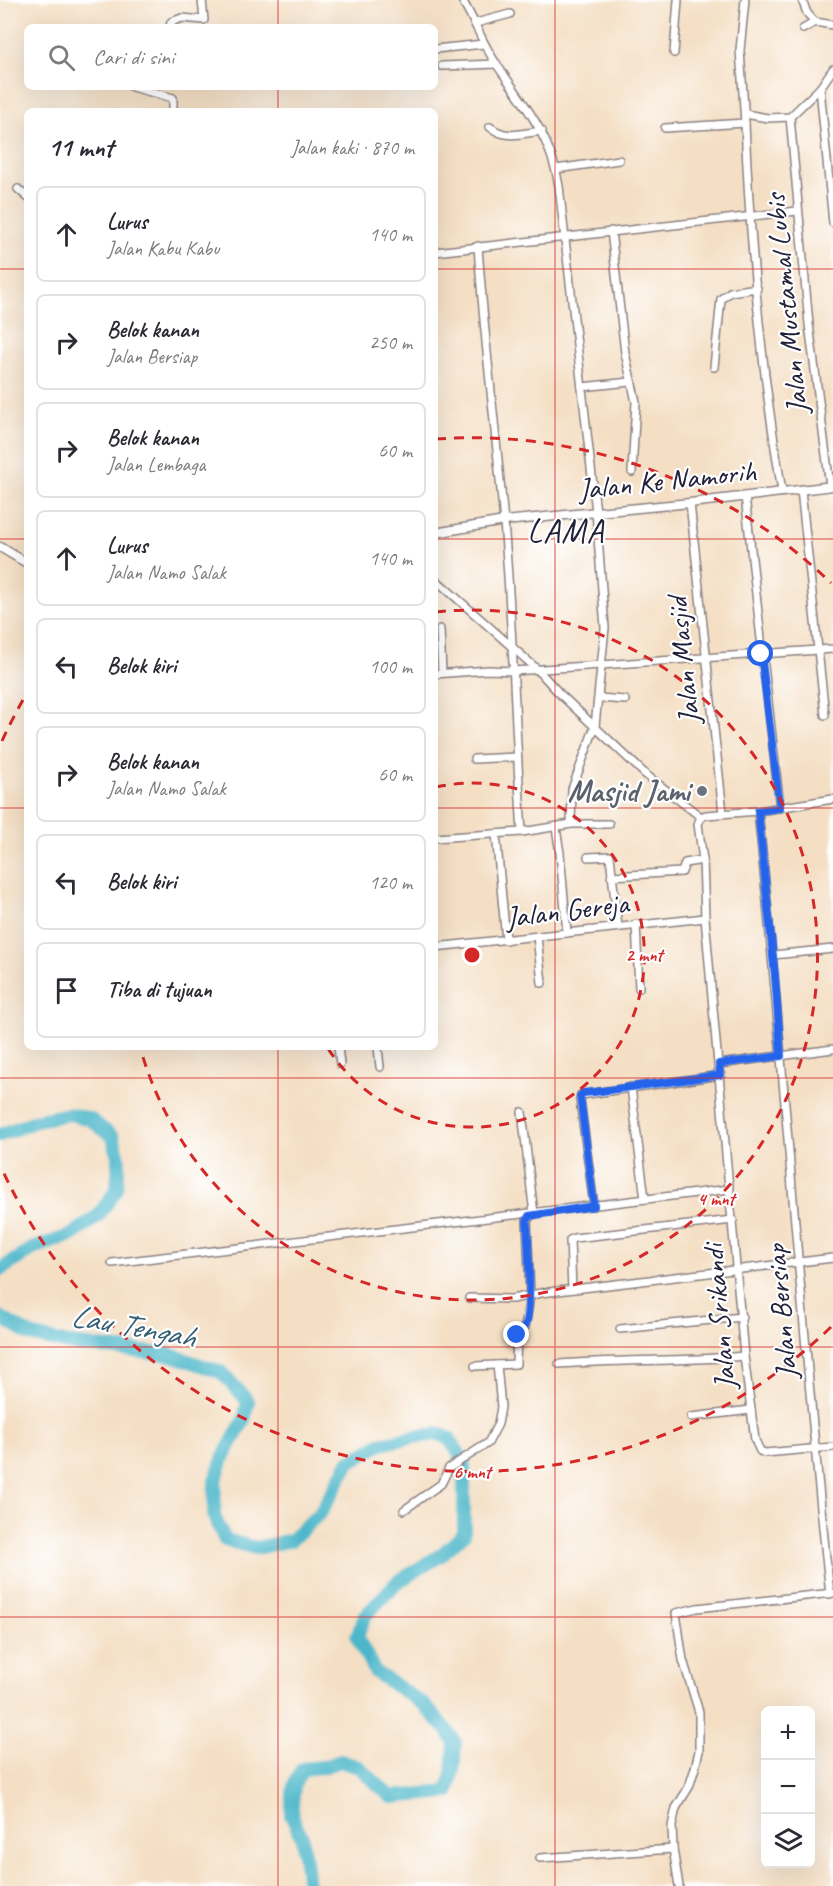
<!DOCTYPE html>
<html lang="id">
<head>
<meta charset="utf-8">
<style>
	:root { --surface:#fff; --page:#f7f7f7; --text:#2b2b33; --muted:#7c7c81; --line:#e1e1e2 }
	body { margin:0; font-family:Caveat,sans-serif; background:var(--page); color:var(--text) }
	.controls { position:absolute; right:18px; bottom:18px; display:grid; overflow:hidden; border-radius:9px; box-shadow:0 6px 24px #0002 }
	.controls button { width:54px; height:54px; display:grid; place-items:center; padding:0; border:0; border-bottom:2px solid var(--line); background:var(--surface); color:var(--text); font:30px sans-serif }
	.stop { position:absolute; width:18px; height:18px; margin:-14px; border:4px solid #2563eb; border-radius:50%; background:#fff }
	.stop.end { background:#2563eb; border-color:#fff; box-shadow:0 2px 6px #0008 }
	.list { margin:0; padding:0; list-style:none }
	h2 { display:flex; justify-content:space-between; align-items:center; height:78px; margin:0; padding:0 24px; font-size:26px }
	h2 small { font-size:20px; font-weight:400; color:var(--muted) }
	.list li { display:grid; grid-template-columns:39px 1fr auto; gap:18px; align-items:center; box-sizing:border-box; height:96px; margin:0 12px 12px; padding:0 12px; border:2px solid var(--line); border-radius:9px }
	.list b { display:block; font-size:22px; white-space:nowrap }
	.list p { margin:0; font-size:20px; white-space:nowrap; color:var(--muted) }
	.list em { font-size:20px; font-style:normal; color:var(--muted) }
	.icon { flex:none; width:33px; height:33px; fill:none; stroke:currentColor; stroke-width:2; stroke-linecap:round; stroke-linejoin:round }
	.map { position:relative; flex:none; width:833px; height:1886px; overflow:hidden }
	.search { position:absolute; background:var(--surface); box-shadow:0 6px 24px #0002; left:24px; top:24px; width:414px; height:66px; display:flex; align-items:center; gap:15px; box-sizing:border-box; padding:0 21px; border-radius:9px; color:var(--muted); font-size:22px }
	.panel { position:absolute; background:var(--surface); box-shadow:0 6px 24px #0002; left:24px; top:108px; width:414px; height:942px; border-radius:9px }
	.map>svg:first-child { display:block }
</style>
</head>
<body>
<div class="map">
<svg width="833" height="1886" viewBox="0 0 833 1886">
	<rect width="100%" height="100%" fill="#fff"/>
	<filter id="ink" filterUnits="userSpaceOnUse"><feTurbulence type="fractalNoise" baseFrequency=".0167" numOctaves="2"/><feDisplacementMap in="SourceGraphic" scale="12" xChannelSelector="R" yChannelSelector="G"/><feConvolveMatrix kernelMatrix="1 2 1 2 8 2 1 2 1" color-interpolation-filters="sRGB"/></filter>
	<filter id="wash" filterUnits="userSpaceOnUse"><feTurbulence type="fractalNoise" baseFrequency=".008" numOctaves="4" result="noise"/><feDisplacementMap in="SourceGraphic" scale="24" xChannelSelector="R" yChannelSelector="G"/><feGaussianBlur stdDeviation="1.35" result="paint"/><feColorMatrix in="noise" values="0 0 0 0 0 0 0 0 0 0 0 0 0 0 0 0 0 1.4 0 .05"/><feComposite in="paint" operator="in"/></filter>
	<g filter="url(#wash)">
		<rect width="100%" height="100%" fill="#f4dfc4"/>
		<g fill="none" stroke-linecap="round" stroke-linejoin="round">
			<g stroke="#4db7ca" stroke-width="14">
				<polyline points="0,1135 38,1120 69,1114 90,1119 113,1137 119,1158 117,1189 98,1216 72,1235 34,1248 0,1270"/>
				<polyline points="0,1317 30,1335 69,1344 172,1355 221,1372 248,1401 244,1420 224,1456 215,1481 214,1516 225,1540 256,1548 291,1540 321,1512 349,1462 380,1444 414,1437 438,1434 449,1438 464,1462 464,1534 441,1555 396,1583 365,1616 357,1637 375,1672 423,1704 448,1731 455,1743 453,1770 448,1792 391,1797 359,1767 340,1761 323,1767 302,1769 294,1786 291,1815 302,1837 308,1886"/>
			</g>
		</g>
	</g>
	<g filter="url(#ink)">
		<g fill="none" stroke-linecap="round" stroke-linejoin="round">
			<g stroke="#8b8080" stroke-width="10">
				<g id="minor">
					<path d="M462 0C475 21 483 45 497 65 524 104 551 136 559 186L596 512 605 628 595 726 572 789 571 824"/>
					<polyline points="745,0 740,50 745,123"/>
					<polyline points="802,0 807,13 815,22 833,25"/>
					<polyline points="476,23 510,14"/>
					<polyline points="170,27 171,22 182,18 204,20 202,0"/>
					<polyline points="803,29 815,22"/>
					<polyline points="435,49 484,44"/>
					<polyline points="674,53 678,0"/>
					<polyline points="442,66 497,64"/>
					<polyline points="132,87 173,98 173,111"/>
					<polyline points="820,88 833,223"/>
					<polyline points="745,114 768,118 790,117 820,88 833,69"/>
					<polyline points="790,117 809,324 830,486"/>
					<path d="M490 127C507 140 522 133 542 131"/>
					<path d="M665 128 745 123C750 246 761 369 782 491"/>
					<polyline points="556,169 619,160"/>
					<polyline points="18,189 27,197"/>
					<polyline points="611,231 625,353 636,402 632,472"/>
					<path d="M478 246C484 339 496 431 504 523 513 626 515 729 522 832"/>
					<polyline points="435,252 797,211"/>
					<polyline points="714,367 721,299 730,292 757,288"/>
					<polyline points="582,387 630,382"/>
					<polyline points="801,490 825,715"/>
					<polyline points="745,496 780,808"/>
					<polyline points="690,503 723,813"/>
					<polyline points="435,579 537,669 560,694 645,774 701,817 706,815 758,811 833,799"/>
					<polyline points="440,629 442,673"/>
					<polyline points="435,674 488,670 514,671 833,649"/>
					<polyline points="599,698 625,700"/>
					<polyline points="474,759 517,757"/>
					<path d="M758 811C785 1071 801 1333 830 1594"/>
					<polyline points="701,817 698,824 703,860 705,918 744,1356 755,1440 760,1451 765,1453 833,1447"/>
					<polyline points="556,828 560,853 567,933"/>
					<polyline points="496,834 506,940"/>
					<polyline points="435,838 522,832 571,824 609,824"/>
					<polyline points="588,857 610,856 618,927"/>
					<polyline points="611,876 682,872 685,863 703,860"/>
					<polyline points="636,924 639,988"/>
					<polyline points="537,936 542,983"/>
					<polyline points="435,947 705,918"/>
					<polyline points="773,955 833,949"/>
					<polyline points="338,1047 340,1064"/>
					<polyline points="378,1047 380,1067"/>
					<polyline points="719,1064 833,1049"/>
					<polyline points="631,1087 645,1199"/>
					<polyline points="522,1112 534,1214"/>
					<polyline points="594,1206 580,1100 581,1095 721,1075"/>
					<polyline points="112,1263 730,1189"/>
					<polyline points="572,1289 570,1240 574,1238 733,1220"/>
					<polyline points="469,1298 512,1299 541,1293 833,1258"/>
					<polyline points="620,1329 742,1317"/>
					<path d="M559 1364C621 1359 683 1362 744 1356"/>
					<polyline points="475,1366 516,1364 517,1333 525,1327 530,1296 527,1221 532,1214"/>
					<polyline points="691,1417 751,1410"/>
					<polyline points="404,1510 441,1484 449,1468 488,1443 498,1424 501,1407 497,1365"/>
					<polyline points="540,1858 673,1849"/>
					<polyline points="679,1886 673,1849 672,1826 676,1808 689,1787 695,1768 699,1751 699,1712 683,1660 676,1613 697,1608 833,1593"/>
				</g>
			</g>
			<g stroke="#8b8080" stroke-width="11">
				<g id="tertiary">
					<polyline points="435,533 504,521 690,503 833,486"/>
					<polyline points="0,547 27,563"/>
				</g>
			</g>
			<use href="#minor" stroke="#fff" stroke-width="7"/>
			<use href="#tertiary" stroke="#fff" stroke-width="8"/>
		</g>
	</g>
	<g fill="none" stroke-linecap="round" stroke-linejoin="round" filter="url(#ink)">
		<path stroke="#2563eb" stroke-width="8" d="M517 1335 518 1332C521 1330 524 1329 525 1326 533 1313 528 1240 527 1221L529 1216 594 1206 580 1096 583 1093 594 1092 720 1075 719 1064 781 1056 775 976 758 811 780 808 761 654"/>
	</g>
	<path fill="none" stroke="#d62828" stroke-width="1.5" stroke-opacity="0.55" d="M278 0V27M555 0V1886M278 87V111M0 269H27M435 269H833M0 539H27M435 539H833M0 808H27M435 808H833M278 1047V1886M0 1078H833M0 1347H833M0 1617H833"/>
	<g fill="none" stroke="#d62828" stroke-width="3" stroke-dasharray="10 8">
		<path d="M436 787A172 172 0 1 1 327 1047"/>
		<path d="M436 612A345 345 0 1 1 140 1047"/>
		<path d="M831 1327A517 517 0 0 1 2 1169M2 741A517 517 0 0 1 27 693M436 439A517 517 0 0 1 831 583"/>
	</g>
	<circle fill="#6b7280" stroke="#fff" stroke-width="2" cx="702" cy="791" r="6"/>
	<g text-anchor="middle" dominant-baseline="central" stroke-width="4.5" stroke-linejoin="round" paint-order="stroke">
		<g font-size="30" fill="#22223b" stroke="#fff">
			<text transform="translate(786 304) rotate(-96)">Jalan Mustamal Lubis</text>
			<text transform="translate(667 480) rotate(-6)">Jalan Ke Namorih</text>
			<text transform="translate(683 661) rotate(-96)">Jalan Masjid</text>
			<text transform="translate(567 910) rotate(-7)">Jalan Gereja</text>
			<text transform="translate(781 1312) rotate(-95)">Jalan Bersiap</text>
			<text transform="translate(719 1317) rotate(-95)">Jalan Srikandi</text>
		</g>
		<g font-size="30" font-weight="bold" fill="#5b616d" stroke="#fff" text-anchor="end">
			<text x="690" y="791">Masjid Jami</text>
		</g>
		<g font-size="32" font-style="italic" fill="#335e74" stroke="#fff">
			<text transform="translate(133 1326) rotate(10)">Lau Tengah</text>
		</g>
		<g font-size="33" letter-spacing="1.5" fill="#22223b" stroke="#fff">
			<text x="566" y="531">LAMA</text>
		</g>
	</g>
	<circle cx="472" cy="955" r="9" fill="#d62828" stroke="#fff" stroke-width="3"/>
	<g font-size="18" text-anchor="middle" font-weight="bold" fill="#d62828" stroke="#fff" stroke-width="4.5" stroke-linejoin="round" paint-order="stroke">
		<text x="644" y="961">2 mnt</text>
		<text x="716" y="1205">4 mnt</text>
		<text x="472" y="1478">6 mnt</text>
	</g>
</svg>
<div class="controls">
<button>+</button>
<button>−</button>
<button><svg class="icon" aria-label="layers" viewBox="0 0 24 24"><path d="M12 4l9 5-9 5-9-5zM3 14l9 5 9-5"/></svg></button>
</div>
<div class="stop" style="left:761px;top:654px"></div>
<div class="stop end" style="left:517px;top:1335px"></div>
<div class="search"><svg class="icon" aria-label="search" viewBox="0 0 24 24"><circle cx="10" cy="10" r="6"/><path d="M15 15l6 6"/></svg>Cari di sini</div>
<section class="panel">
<h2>11 mnt<small>Jalan kaki · 870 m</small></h2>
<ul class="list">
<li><svg class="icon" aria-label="ahead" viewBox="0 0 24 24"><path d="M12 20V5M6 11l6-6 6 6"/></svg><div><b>Lurus</b><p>Jalan Kabu Kabu</p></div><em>140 m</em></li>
<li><svg class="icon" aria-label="right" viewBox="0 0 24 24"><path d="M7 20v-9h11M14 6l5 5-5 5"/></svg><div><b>Belok kanan</b><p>Jalan Bersiap</p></div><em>250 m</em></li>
<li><svg class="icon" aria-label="right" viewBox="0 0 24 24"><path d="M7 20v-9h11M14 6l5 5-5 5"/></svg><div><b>Belok kanan</b><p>Jalan Lembaga</p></div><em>60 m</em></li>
<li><svg class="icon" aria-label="ahead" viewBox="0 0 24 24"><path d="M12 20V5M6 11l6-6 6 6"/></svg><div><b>Lurus</b><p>Jalan Namo Salak</p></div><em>140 m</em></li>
<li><svg class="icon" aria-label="left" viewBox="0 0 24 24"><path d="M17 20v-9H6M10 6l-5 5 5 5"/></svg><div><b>Belok kiri</b></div><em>100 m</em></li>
<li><svg class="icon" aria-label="right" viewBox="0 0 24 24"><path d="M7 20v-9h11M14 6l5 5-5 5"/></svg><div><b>Belok kanan</b><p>Jalan Namo Salak</p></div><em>60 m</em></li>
<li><svg class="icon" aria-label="left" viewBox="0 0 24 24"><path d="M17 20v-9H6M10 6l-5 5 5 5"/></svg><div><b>Belok kiri</b></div><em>120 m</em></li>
<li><svg class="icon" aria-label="arrive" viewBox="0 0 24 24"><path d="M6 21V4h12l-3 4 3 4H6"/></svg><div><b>Tiba di tujuan</b></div></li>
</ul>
</section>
</div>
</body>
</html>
